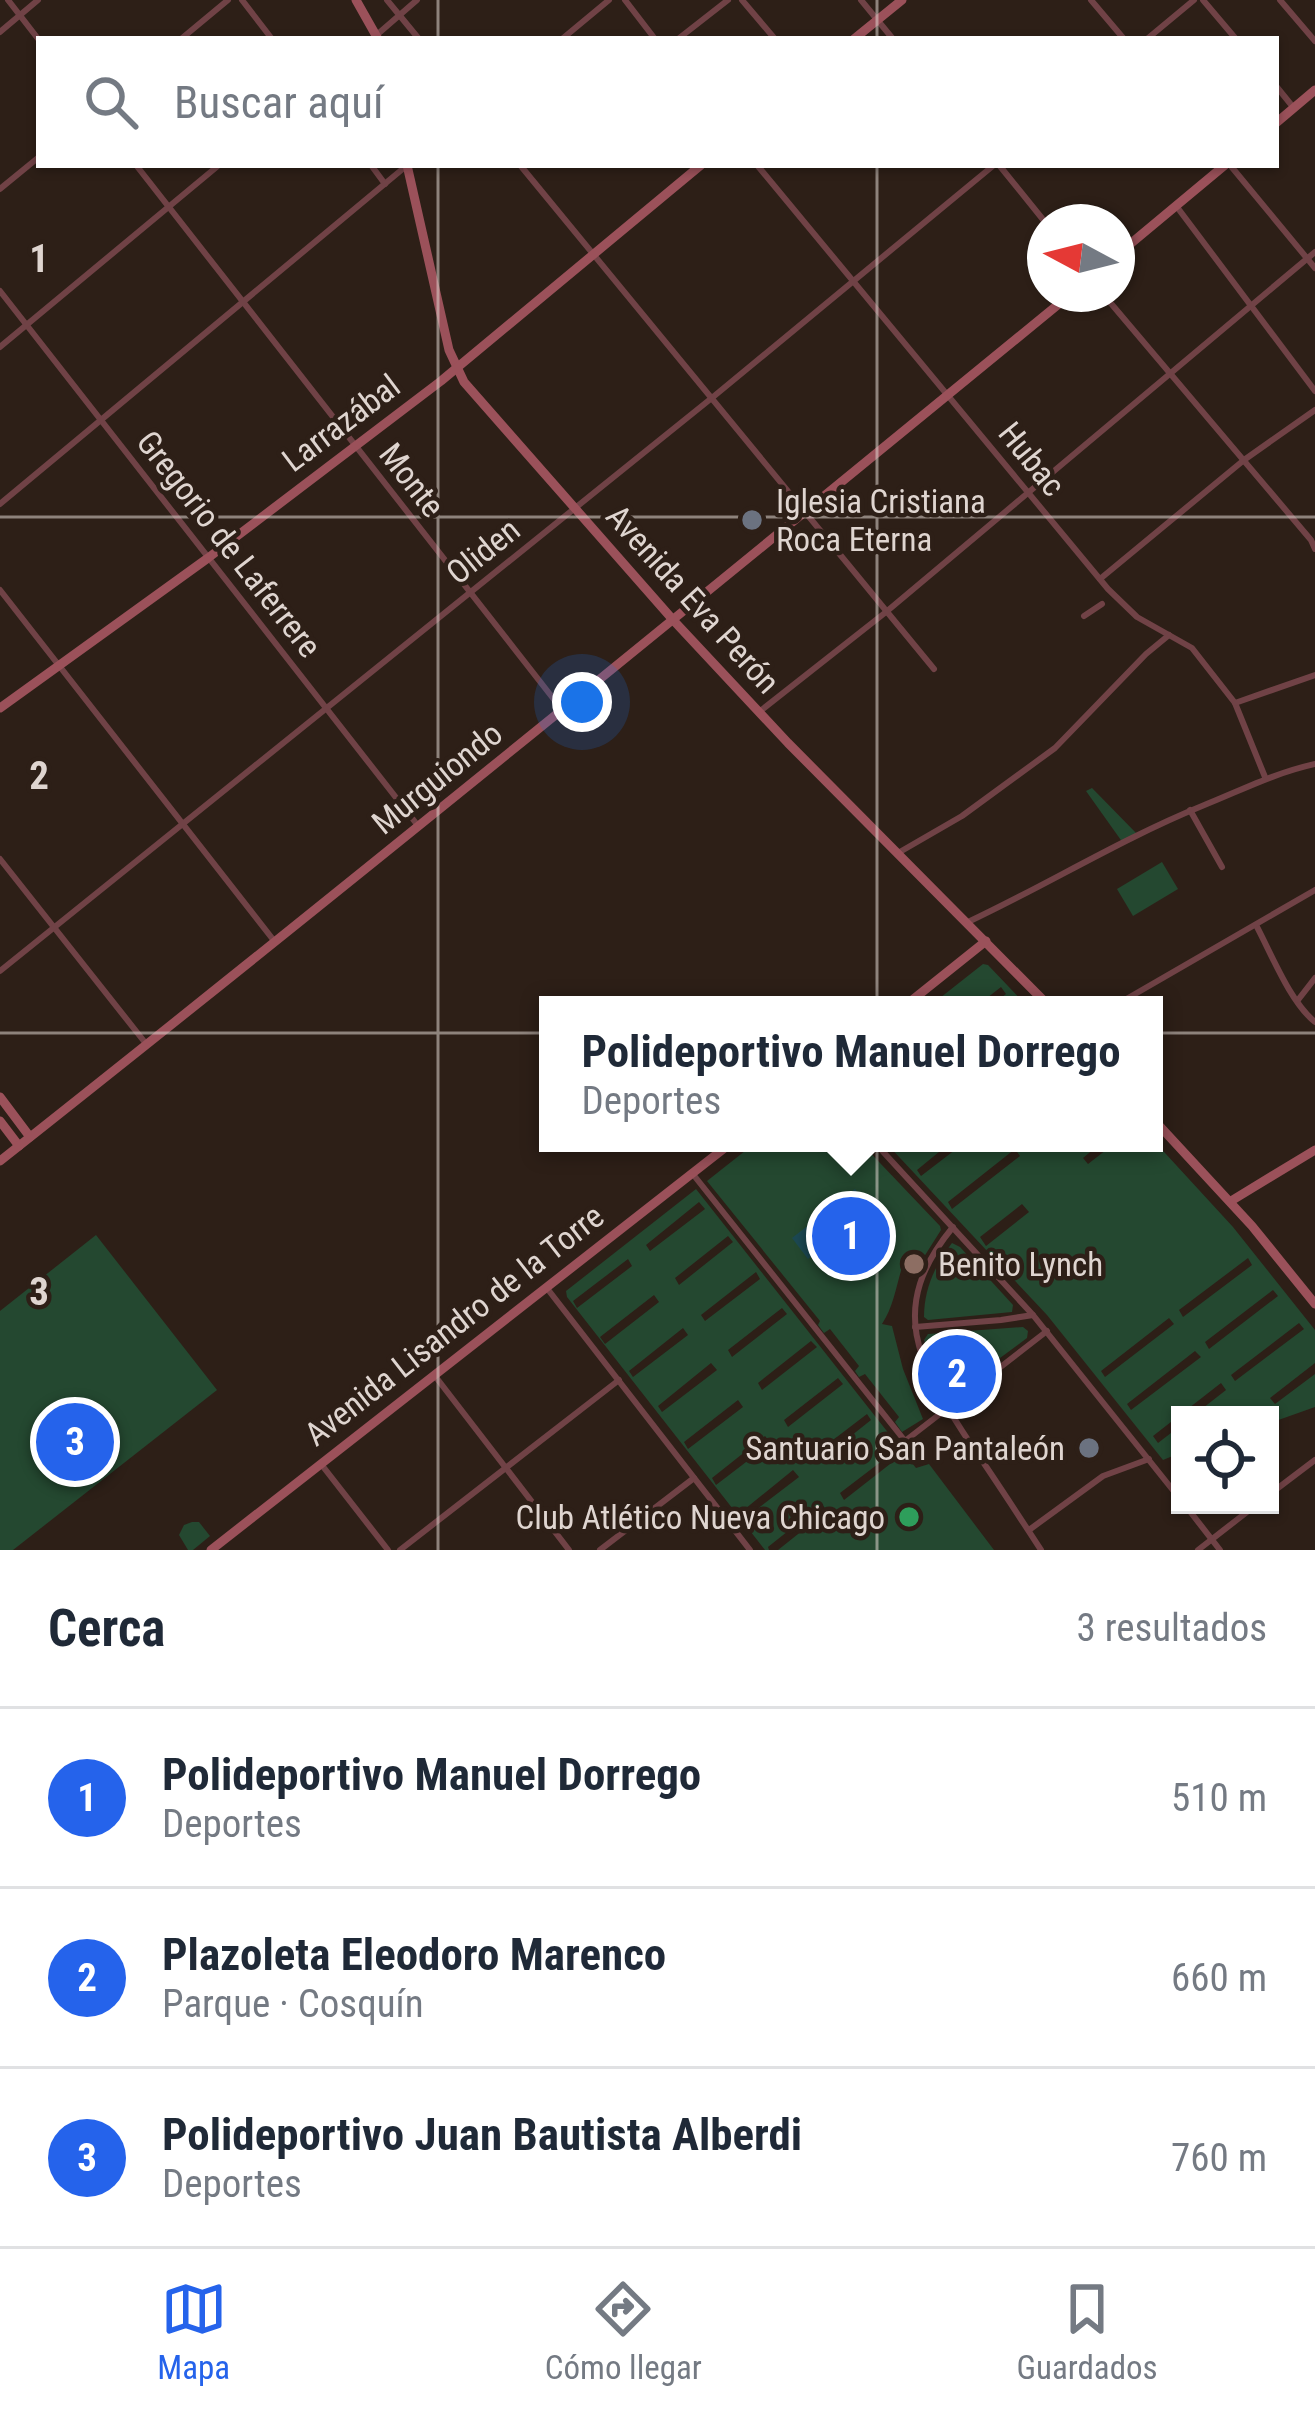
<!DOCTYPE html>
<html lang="es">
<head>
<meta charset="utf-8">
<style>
	:root { --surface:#fff; --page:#f2f2f3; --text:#1f2937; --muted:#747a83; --line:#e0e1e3; --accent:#2563eb }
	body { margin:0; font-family:"Roboto Condensed",sans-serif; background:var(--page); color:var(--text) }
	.controls { position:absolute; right:36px; bottom:36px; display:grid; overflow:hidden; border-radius:0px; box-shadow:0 3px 9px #0004 }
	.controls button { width:108px; height:108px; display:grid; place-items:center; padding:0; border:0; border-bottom:3px solid var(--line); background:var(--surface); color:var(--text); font:60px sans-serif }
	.compass { position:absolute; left:1027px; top:204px; width:108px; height:108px; border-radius:50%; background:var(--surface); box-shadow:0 3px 9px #0004; rotate:277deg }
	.you { position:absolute; left:582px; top:702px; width:42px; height:42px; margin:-30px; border:9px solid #fff; border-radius:50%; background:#1a73e8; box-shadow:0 0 0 18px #1a73e833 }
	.badge { display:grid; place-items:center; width:78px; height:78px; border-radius:50%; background:var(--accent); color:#fff; font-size:39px; font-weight:700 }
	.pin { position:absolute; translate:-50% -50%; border:6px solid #fff; box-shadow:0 3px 12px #0006 }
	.popup { position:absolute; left:539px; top:996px; width:624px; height:156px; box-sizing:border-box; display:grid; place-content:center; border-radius:0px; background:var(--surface); filter:drop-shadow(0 3px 9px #0005); font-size:39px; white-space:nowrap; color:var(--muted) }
	.popup b { font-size:45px; color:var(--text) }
	.popup::after { content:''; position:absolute; left:50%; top:100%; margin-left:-24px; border:24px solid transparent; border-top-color:var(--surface) }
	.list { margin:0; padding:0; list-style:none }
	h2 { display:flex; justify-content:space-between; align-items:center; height:156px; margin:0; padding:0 48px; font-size:51px }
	h2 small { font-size:39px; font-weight:400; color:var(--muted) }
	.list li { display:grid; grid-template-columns:78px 1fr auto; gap:36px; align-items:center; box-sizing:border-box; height:180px; padding:0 48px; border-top:3px solid var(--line) }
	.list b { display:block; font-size:45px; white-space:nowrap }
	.list p { margin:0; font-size:39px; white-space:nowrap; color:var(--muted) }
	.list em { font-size:39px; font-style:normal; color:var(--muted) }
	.icon { flex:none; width:66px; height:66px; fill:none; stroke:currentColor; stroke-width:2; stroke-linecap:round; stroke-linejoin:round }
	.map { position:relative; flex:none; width:1315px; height:1550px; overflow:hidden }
	.search { position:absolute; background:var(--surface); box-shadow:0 3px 9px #0004; left:36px; right:36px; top:36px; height:132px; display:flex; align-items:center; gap:30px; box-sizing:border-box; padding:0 42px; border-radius:0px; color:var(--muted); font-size:45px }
	.sheet { height:696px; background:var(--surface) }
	nav { display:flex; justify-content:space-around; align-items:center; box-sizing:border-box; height:168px; border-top:3px solid var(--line); background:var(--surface); font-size:33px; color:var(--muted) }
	nav a { display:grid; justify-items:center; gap:6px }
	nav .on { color:var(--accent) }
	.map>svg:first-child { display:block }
</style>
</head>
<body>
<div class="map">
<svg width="1315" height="1550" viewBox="0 0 1315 1550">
	<rect width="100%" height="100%" fill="#2d1f17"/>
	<g fill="#244830" fill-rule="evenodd">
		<polygon points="1092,788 1138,835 1123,843 1086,791"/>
		<polygon points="1162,862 1178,889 1133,916 1117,889"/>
		<polygon points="983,964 988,965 1026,1005 992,1005 1006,994 1001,987 978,1005 931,1005"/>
		<path d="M1154 1141 1233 1227 1315 1330V1363L1270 1398 1275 1404 1315 1374V1407L1270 1423V1415H1194L1226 1390 1221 1383 1153 1436 1158 1443 1180 1426V1453L1163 1460 1047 1315 886 1143H950L917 1170 921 1176 964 1143H1026L1031 1149 1039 1143H1101L1083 1158 1088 1164 1115 1143ZM1015 1149 1020 1156 952 1209 948 1202ZM1022 1204 1029 1212 986 1246 980 1237ZM1248 1258 1252 1265 1183 1317 1179 1310ZM1273 1290 1278 1296 1209 1349 1205 1342ZM1169 1318 1174 1324 1105 1377 1101 1371ZM1299 1323 1304 1329 1235 1381 1231 1375ZM1195 1351 1201 1357 1131 1410 1127 1404Z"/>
		<path d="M755 1143H774L773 1145 778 1151 788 1143H861L940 1226 941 1230 922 1260 907 1253C897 1277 896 1303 882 1324L892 1326 903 1369 923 1419 902 1432 895 1422 899 1417 865 1374 859 1377 855 1371 859 1366 830 1329 824 1333 818 1325 820 1321 707 1181Z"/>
		<path d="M696 1189 916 1468 929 1464 994 1550H778L827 1511 822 1504 768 1547 769 1550H765L567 1297 566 1291ZM699 1202 705 1209 650 1251 646 1245ZM728 1236 733 1242 679 1285 675 1278ZM628 1259 632 1266 577 1308 573 1301ZM756 1272 760 1279 705 1321 701 1315ZM654 1295 659 1302 605 1344 600 1337ZM782 1308 787 1314 732 1357 728 1350ZM683 1328 688 1335 633 1377 629 1371ZM811 1341 817 1347 762 1390 758 1383ZM711 1363 717 1370 662 1412 658 1406ZM838 1378 843 1384 788 1427 784 1420ZM738 1400 743 1407 688 1449 684 1442ZM867 1414 871 1420 817 1463 812 1456ZM765 1436 771 1443 716 1485 712 1478ZM895 1451 899 1457 844 1500 840 1493ZM793 1470 799 1477 744 1519 740 1513Z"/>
		<polygon points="96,1235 217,1390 13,1550 0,1550 0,1311"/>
		<path d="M952 1243 960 1247 1013 1305 1012 1312 928 1320 924 1317C924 1289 935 1265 952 1243Z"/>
		<polygon points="1023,1327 1028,1331 1027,1338 954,1392 947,1393 940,1388 924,1340 928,1334"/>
		<polygon points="192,1522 199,1522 210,1536 193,1550 188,1550 179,1535 184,1525"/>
	</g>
	<polygon fill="#1c4852" points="855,1189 870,1210 808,1259 792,1238"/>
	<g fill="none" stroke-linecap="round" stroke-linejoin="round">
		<g stroke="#704246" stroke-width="6">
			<polyline points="8,0 39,40"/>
			<polyline points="242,0 272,39"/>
			<polyline points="387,0 419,39"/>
			<polyline points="625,0 655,39"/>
			<polyline points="742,0 775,39"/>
			<polyline points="861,0 893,39"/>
			<polyline points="1091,0 1124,39"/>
			<polyline points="1203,0 1236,39"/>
			<polyline points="1280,0 1315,41"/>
			<polyline points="0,32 38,0"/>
			<polyline points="181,39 228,0"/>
			<polyline points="372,39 417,0"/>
			<polyline points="562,39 609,0"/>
			<polyline points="678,39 728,0"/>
			<polyline points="1147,39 1194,0"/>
			<polyline points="1276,86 1293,107"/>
			<polyline points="136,165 563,711"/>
			<polyline points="371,165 385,184"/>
			<polyline points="520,165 934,669"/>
			<polyline points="757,165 1108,589 1137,617 1192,648 1235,703 1265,777"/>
			<polyline points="999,165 1045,222"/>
			<polyline points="1230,165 1315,268"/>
			<polyline points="0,189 39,157"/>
			<polyline points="1177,207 1315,391"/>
			<polyline points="0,291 419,827"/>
			<polyline points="1103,294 1311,540 1315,549"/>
			<polyline points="0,347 219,165"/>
			<polyline points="0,504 405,167"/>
			<polyline points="1100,579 1244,460 1315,410"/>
			<polyline points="0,590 275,942"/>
			<polyline points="1084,616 1102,604"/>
			<polyline points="1235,703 1315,675"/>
			<polyline points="759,712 886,612 1315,252"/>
			<polyline points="1190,810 1222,867"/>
			<polyline points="898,853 962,816 1055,748 1146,654 1169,635"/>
			<polyline points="0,859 147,1045"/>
			<path d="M968 922C1047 885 1121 839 1202 806 1240 791 1274 773 1315 764"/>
			<path d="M1256 925C1271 953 1290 1002 1315 1022"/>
			<polyline points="0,971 713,397 994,165"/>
			<polyline points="1298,1000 1315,978"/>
			<polyline points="1116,1005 1315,890"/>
			<polyline points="875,1143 1033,1315 1180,1499"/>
			<polyline points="692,1173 905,1441 1047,1331"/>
			<path d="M953 1227C886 1308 918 1363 968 1440 993 1476 1017 1513 1041 1550"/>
			<polyline points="546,1287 750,1550"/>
			<polyline points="915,1327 1001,1320 1033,1315"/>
			<polyline points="435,1376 569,1550"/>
			<polyline points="321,1464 388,1550"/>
			<polyline points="1270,1494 1315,1460"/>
			<polyline points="1185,1505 1220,1550"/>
			<polyline points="1029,1530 1103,1476 1149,1459"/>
			<polyline points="400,1550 619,1380"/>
			<polyline points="600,1550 694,1478"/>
			<polyline points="1198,1550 1256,1505"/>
		</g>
		<g stroke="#9b515a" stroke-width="9">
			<polyline points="356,0 378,39"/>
			<polyline points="854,39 902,0"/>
			<polyline points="1276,123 1315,90"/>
			<polyline points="407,165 449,350 464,382 674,621 788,743 1048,1005"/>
			<polyline points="1117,255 1225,165"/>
			<polyline points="0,708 208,558 441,381 701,165"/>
			<polyline points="906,1005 986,941"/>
			<polyline points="0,1097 30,1137"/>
			<polyline points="1154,1120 1252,1226 1315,1304"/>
			<polyline points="0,1121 19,1146"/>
			<path d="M0 1161C360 876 716 585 1071 294"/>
			<polyline points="1231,1201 1315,1150"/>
			<polyline points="211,1550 731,1143"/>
		</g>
	</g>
	<path fill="none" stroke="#dfd5d0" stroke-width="3" stroke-opacity="0.55" d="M438 0V39M877 0V39M438 165V1550M877 165V1550M0 517H1315M0 1033H1315"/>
	<g fill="#6b7280" stroke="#2d1f17" stroke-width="4.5">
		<circle cx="752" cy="520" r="12"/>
		<circle cx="1089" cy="1448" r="12"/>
	</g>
	<circle fill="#8d6e63" stroke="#2d1f17" stroke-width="4.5" cx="914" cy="1264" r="12"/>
	<circle fill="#2e9e5b" stroke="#2d1f17" stroke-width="4.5" cx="909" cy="1517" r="12"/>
	<g text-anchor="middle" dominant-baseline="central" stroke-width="9" stroke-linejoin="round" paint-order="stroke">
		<g font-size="33" fill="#dfd5d0" stroke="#2d1f17">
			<text transform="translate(341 423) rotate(-37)">Larrazábal</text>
			<text transform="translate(1032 459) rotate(51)">Hubac</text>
			<text transform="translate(412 480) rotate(52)">Monte</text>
			<text transform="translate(229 544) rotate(52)">Gregorio de Laferrere</text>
			<text transform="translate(483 551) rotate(-39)">Oliden</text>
			<text transform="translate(693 599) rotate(48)">Avenida Eva Perón</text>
			<text transform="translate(437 778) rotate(-39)">Murguiondo</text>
			<text transform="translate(454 1325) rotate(-38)">Avenida Lisandro de la Torre</text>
		</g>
		<g font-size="33" fill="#dfd5d0" stroke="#2d1f17" text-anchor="start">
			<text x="776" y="501">Iglesia Cristiana<tspan x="776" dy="38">Roca Eterna</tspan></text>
			<text x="938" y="1264">Benito Lynch</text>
			<text x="1065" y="1448" text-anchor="end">Santuario San Pantaleón</text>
			<text x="885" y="1517" text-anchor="end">Club Atlético Nueva Chicago</text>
		</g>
	</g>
	<g font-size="39" text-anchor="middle" font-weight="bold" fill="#dfd5d0" stroke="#2d1f17" stroke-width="9" stroke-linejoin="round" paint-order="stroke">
		<text x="39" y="272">1</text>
		<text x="39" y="789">2</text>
		<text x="39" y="1305">3</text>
	</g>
</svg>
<div class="controls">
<button><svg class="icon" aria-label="locate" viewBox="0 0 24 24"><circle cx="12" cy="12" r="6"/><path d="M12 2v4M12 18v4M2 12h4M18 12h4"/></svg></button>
</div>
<svg class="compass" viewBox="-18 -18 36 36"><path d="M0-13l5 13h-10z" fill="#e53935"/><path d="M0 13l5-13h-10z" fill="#747a83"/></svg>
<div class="you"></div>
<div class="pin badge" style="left:851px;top:1236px">1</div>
<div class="popup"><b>Polideportivo Manuel Dorrego</b>Deportes</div>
<div class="pin badge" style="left:957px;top:1374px">2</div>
<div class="pin badge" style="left:75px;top:1442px">3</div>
<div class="search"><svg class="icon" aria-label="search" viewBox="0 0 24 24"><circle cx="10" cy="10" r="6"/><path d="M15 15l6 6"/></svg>Buscar aquí</div>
</div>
<section class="sheet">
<h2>Cerca<small>3 resultados</small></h2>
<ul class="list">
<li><span class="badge">1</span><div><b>Polideportivo Manuel Dorrego</b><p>Deportes</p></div><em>510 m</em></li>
<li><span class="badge">2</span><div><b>Plazoleta Eleodoro Marenco</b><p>Parque · Cosquín</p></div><em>660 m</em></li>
<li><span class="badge">3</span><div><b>Polideportivo Juan Bautista Alberdi</b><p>Deportes</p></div><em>760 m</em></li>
</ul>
</section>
<nav>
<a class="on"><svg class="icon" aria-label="map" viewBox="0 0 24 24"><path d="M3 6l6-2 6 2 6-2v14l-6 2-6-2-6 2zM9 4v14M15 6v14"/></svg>Mapa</a>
<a><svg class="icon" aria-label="directions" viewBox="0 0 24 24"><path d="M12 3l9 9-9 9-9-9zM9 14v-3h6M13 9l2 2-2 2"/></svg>Cómo llegar</a>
<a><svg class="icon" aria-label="saved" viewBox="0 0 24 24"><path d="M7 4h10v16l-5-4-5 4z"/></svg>Guardados</a>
</nav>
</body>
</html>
